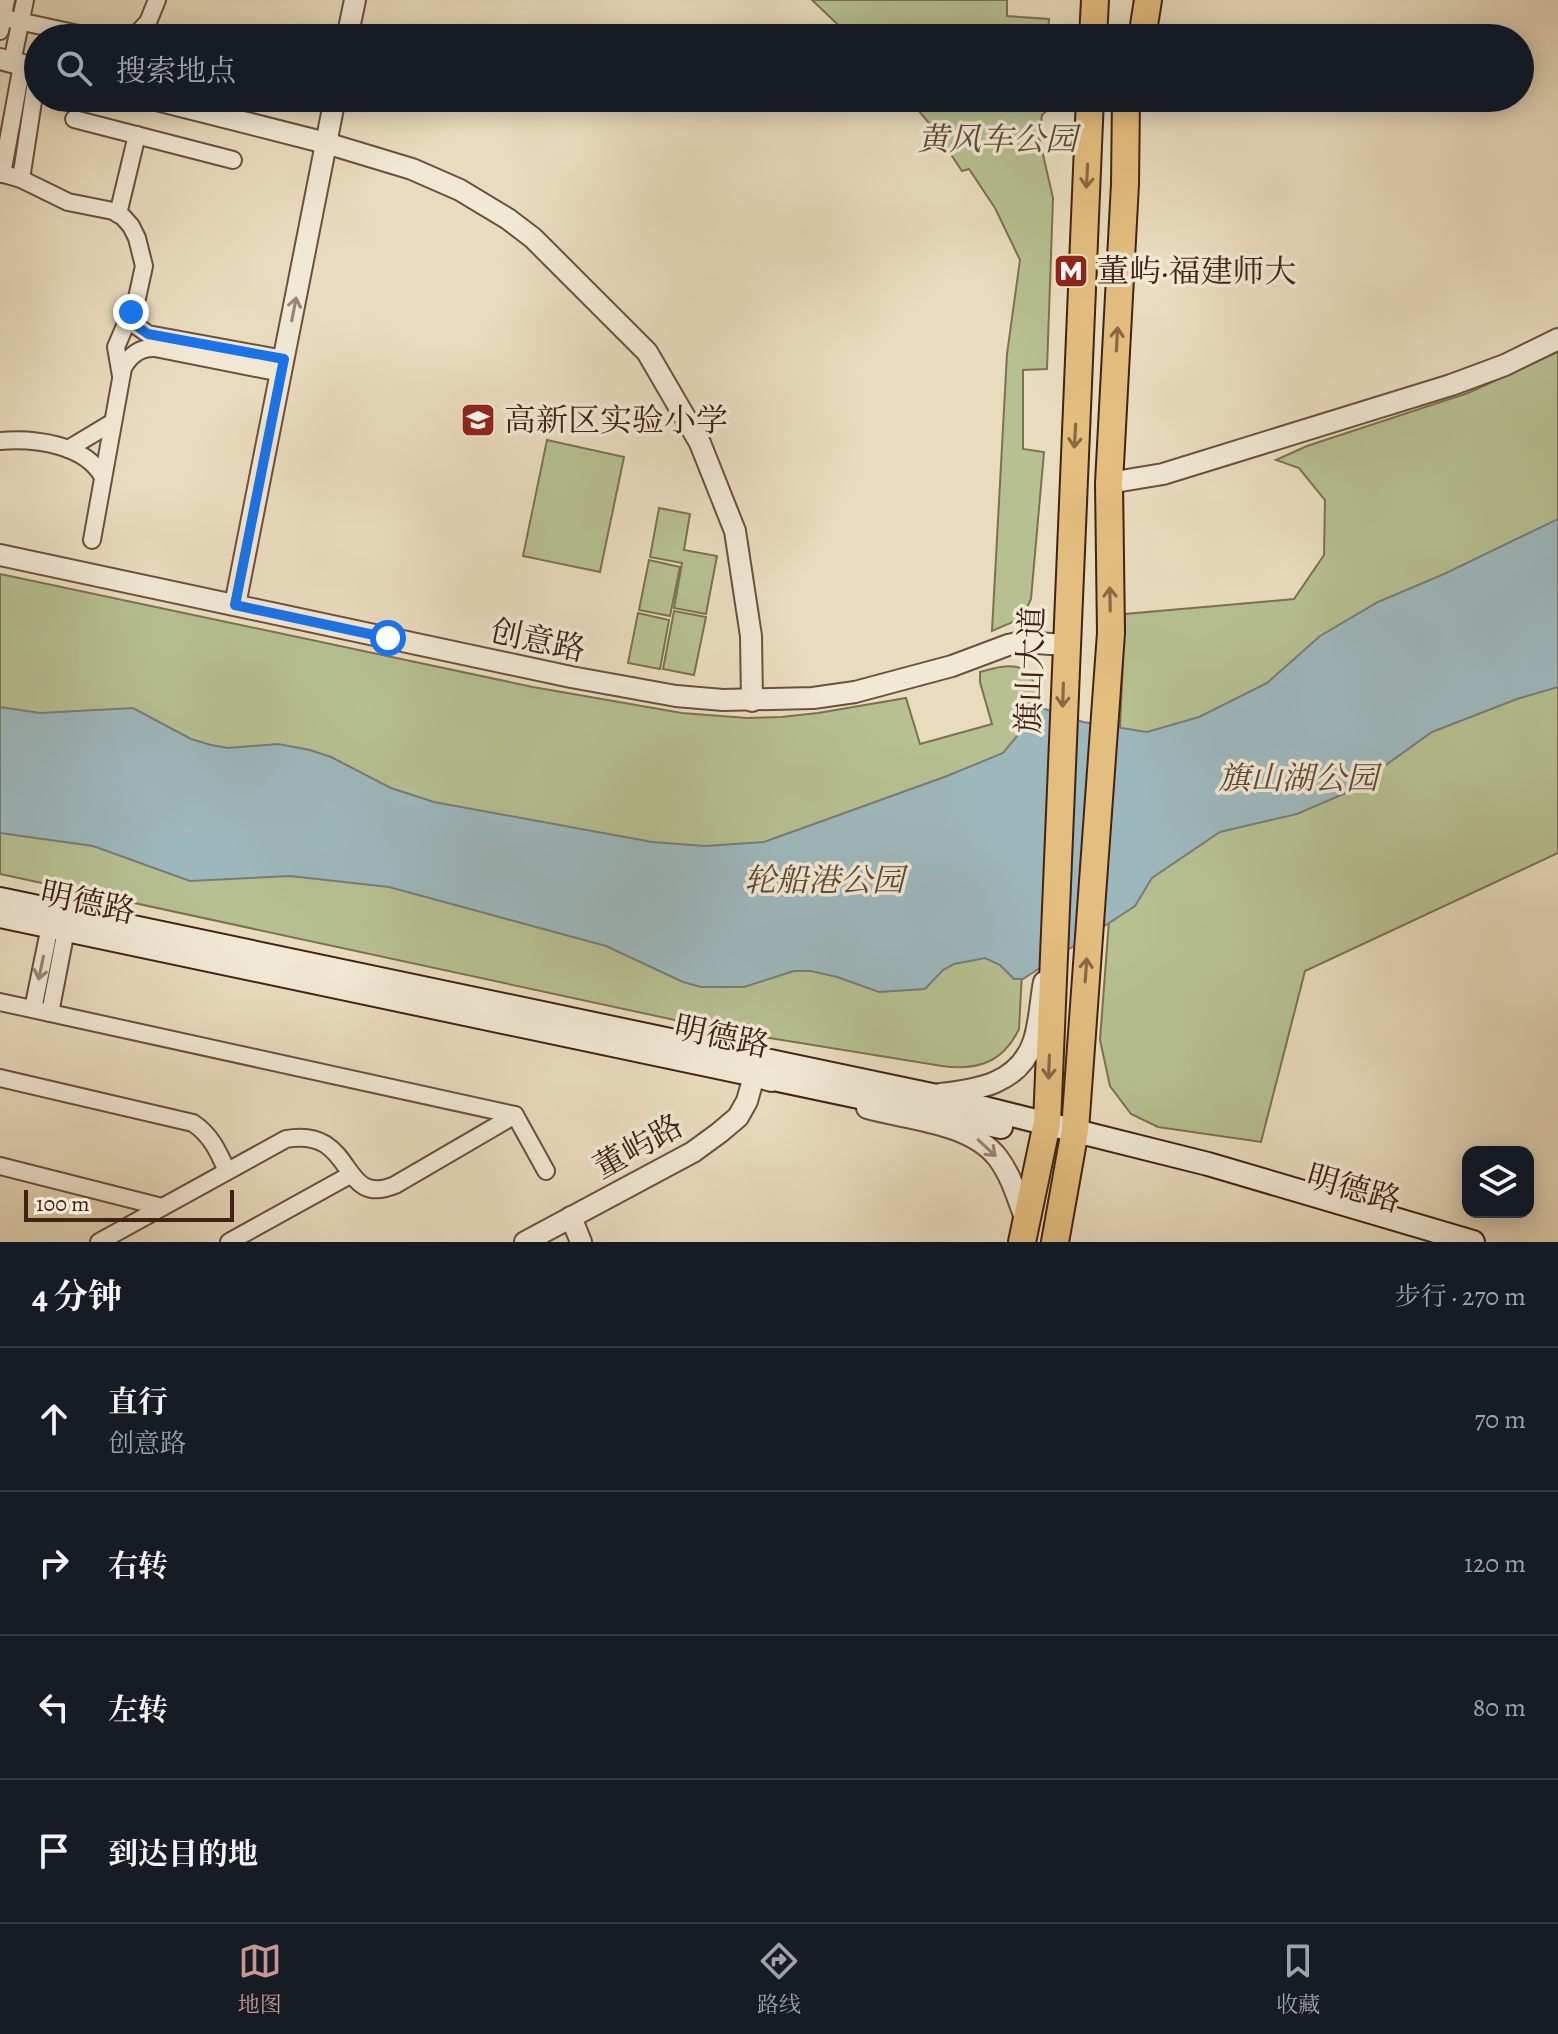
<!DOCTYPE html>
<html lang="zh">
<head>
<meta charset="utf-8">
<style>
	:root { --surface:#171b24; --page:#20242c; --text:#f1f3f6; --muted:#9ea1a6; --line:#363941; --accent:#c59692 }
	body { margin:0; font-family:Alegreya,"Noto Serif SC",serif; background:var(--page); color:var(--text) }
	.controls { position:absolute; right:24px; bottom:24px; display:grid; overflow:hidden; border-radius:16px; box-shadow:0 4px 20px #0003 }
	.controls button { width:72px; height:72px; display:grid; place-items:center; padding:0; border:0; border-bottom:2px solid var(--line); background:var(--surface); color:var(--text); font:40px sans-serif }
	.scale { position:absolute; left:24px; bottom:20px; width:210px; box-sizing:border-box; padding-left:8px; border:4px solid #432214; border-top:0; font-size:22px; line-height:28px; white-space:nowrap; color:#432214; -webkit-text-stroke:6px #f1e8d5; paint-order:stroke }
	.stop { position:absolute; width:24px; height:24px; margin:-18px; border:6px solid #1a73e8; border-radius:50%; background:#fff }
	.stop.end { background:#1a73e8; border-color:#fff; box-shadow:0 2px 8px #0008 }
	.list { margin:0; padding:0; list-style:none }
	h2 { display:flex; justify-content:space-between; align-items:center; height:104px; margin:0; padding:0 32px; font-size:34px }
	h2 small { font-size:26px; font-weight:400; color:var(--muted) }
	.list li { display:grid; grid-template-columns:52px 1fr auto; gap:24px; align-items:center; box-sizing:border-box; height:144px; padding:0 32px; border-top:2px solid var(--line) }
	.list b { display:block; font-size:30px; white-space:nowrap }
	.list p { margin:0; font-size:26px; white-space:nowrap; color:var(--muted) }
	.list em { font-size:26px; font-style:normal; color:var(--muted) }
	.icon { flex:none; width:44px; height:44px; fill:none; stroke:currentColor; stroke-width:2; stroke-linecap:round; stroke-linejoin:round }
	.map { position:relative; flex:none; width:1558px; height:1242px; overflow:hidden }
	.search { position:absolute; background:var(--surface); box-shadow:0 4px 20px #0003; left:24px; right:24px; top:24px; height:88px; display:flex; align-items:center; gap:20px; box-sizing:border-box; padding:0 28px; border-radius:44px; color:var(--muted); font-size:30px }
	.sheet { height:680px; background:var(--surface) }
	nav { display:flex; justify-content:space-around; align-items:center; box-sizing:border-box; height:112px; border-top:2px solid var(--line); background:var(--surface); font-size:22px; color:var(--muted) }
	nav a { display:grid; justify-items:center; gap:4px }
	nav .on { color:var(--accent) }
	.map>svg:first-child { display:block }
</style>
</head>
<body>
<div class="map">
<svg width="1558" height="1242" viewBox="0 0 1558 1242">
	<rect width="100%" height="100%" fill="#e9dcbe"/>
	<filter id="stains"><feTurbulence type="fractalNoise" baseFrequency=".0025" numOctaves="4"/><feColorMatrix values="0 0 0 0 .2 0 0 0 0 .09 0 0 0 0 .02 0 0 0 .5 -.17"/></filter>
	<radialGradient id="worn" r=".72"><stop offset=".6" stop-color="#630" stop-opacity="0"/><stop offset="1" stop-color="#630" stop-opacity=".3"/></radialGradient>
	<g fill="#b6c091" stroke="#7c7152" stroke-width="2">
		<polygon points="812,0 1007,0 1007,16 1049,19 1048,33 1038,33 1037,38 852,38"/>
		<polygon points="908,98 1054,98 1049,109 1042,115 1039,137 1053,198 1047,369 1023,370 1023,449 1044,452 1031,599 1022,618 992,631 1007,354 1020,260 995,208 969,169 962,171 934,129"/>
		<polygon points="1558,352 1558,853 1305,971 1261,1142 1158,1127 1131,1114 1110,1086 1100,1040 1115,841 1125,614 1294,599 1324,555 1325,500 1299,468 1276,460 1307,446 1468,393"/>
		<polygon points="547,440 624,457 600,572 523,556"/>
		<polygon points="659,508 690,514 684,550 717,556 706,614 674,608 682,563 650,557"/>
		<polygon points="649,560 680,567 670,616 639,610"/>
		<path d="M0 574 533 687 682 713 747 718 781 717 818 713 906 698 920 744 992 724 980 682V672C1006 665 1027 658 1037 691L1019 1029C1003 1062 978 1071 942 1066L721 1030 0 874Z"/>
		<polygon points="674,611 706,617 694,675 663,669"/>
		<polygon points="638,613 669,620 660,669 628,663"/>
	</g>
	<polygon fill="#9db8bd" stroke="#797c79" stroke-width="2" points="1558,519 1558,687 1517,699 1432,732 1348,792 1297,814 1220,832 1152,878 1135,906 1023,979 1014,979 1000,965 985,958 954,964 943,970 925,989 879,992 837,977 811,971 794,971 744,987 701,987 683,982 606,946 389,887 290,876 190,881 93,846 0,833 0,707 40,713 133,708 191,739 211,745 228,748 278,744 310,750 331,757 391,788 434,802 652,842 706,846 764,842 947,776 1003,753 1027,724 1036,706 1083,722 1147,732 1199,717 1267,683 1320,636 1378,602 1444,574"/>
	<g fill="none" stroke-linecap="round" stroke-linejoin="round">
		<g stroke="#6c503e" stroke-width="20">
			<g id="minor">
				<polyline points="0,17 97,38"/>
				<polyline points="0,31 6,0"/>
				<polyline points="133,38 148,22 157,0"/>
				<polyline points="12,62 25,0"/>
				<polyline points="74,119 233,160"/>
				<polyline points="0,173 21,179 68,202 113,211 123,217 131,226 137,238 144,266 137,298 116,347 121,376"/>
				<polyline points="2,174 22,65"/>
				<polyline points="21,179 38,69"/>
				<polyline points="118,214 137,135"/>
				<polyline points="131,312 135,325 148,334 284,359"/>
				<path d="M0 441C34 438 85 444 103 477"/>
				<polyline points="68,449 113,422"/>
				<path d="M92 540 123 368C130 355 140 347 155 348L281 373"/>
				<polyline points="0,1002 515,1115 546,1171"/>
				<polyline points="33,1009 50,926"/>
				<polyline points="50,1013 66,930"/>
				<path d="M0 1078 193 1123C211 1135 218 1151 227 1171"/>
				<polyline points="0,1166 162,1207"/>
				<path d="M99 1242 286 1139C357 1126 338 1209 395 1185L515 1115"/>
				<polyline points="229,1242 350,1175"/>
			</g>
		</g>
		<g stroke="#6c503e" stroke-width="24">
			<g id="tertiary">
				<polyline points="347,38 355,0"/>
				<polyline points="0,59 38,69"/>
				<polyline points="149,98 326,143 412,169 460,190 508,219 533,238 647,352 700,443 735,531 751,636 752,701"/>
				<polyline points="1109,483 1163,474 1451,385 1505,365 1558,339"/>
				<polyline points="0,555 571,677 676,696 723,700 813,698 855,692 952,666 1008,645 1022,642 1065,645"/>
				<polyline points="235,605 335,98"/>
				<path d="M940 1094C977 1090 1018 1084 1033 1043 1040 1024 1040 1002 1044 982"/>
				<path d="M867 1108C909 1120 970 1122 998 1158 1012 1177 1018 1199 1026 1221"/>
				<polyline points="571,1217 581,1242"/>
				<polyline points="525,1242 693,1152 719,1133 738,1117 747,1101 754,1076 771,1081"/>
			</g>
		</g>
		<g stroke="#432214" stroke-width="26">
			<g id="secondary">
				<polyline points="0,899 932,1095 1208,1164 1473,1242"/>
				<polyline points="0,916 1001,1127"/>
			</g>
		</g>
		<g stroke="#432214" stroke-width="30">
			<g id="trunk">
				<polyline points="1093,38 1095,0"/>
				<polyline points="1142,38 1148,0"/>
				<polyline points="1022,1242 1047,1123 1090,98"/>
				<polyline points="1055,1242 1075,1130 1111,633 1109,483 1125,184 1126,98"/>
			</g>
		</g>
		<use href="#minor" stroke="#f1e8d5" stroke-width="16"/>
		<use href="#tertiary" stroke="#f1e8d5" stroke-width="20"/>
		<use href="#secondary" stroke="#f1e8d5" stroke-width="22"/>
		<use href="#trunk" stroke="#e4be7f" stroke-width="26"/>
	</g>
	<defs><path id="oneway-shaft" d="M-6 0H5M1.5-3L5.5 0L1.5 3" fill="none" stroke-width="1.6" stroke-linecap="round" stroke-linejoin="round" transform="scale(2)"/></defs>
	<g stroke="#8b6844">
		<use href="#oneway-shaft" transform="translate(1087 176) rotate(93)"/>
		<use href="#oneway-shaft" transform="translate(1117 339) rotate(-87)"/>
		<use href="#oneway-shaft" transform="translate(1075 436) rotate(93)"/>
		<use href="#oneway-shaft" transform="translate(1110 599) rotate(-91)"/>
		<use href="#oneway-shaft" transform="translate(1063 695) rotate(92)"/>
		<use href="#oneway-shaft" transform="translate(1086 970) rotate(-86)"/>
		<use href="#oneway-shaft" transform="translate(1049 1067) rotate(92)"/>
	</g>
	<g stroke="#9a8574">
		<use href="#oneway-shaft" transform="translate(294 309) rotate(-79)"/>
		<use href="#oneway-shaft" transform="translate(41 968) rotate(102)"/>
		<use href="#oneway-shaft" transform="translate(987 1148) rotate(43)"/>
	</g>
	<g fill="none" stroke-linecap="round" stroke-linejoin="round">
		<polyline stroke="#1a73e8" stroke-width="10" points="131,312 135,325 148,334 284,359 235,605 388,638"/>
	</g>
	<defs>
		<g id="metro-square" transform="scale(1.8)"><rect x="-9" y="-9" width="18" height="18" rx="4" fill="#8f2418" stroke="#f1e8d5"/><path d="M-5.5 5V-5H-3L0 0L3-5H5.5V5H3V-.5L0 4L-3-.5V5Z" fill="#fff"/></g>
		<g id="school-square" transform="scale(1.8)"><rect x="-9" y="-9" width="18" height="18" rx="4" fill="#8f2418" stroke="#f1e8d5"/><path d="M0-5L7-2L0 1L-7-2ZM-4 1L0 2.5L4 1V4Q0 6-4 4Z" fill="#fff"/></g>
	</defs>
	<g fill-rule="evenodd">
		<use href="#metro-square" x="1071" y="271"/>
		<use href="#school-square" x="478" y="420"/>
	</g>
	<g text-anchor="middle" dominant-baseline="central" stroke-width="7" stroke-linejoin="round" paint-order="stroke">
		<g font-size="32" font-style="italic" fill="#604a33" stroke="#f1e8d5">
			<text x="997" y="139">黄风车公园</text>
			<text x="1298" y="778">旗山湖公园</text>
			<text x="824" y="880">轮船港公园</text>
		</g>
		<g font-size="32" fill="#432214" stroke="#f1e8d5" text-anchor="start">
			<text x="1097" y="271">董屿·福建师大</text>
			<text x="504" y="420">高新区实验小学</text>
		</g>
		<g font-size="32" fill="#432214" stroke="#f1e8d5">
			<text transform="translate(538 640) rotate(12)">创意路</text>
			<text transform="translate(1030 670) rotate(-88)">旗山大道</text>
			<text transform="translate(88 902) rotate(12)">明德路</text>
			<text transform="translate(722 1036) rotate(12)">明德路</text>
			<text transform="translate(638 1146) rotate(-29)">董屿路</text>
			<text transform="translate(1354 1188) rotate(16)">明德路</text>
		</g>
	</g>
	<rect width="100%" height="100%" filter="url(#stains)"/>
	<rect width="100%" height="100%" fill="url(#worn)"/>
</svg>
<div class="controls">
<button><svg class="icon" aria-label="layers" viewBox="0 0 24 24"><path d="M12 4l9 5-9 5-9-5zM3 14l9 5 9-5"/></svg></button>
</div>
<div class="scale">100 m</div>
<div class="stop" style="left:388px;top:638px"></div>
<div class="stop end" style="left:131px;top:312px"></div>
<div class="search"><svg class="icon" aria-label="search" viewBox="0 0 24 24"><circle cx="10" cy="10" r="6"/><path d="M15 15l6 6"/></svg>搜索地点</div>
</div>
<section class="sheet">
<h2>4 分钟<small>步行 · 270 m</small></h2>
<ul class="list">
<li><svg class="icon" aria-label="ahead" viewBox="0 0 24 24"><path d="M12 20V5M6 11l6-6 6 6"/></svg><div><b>直行</b><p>创意路</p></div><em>70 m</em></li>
<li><svg class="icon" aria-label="right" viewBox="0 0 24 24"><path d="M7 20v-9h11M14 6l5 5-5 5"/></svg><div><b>右转</b></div><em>120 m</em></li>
<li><svg class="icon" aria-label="left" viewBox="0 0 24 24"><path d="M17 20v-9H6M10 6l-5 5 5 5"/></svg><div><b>左转</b></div><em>80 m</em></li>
<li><svg class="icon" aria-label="arrive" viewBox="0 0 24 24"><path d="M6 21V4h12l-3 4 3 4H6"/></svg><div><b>到达目的地</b></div></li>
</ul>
</section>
<nav>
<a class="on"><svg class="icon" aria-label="map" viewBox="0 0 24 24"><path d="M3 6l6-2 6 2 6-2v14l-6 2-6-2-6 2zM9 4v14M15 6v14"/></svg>地图</a>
<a><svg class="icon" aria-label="directions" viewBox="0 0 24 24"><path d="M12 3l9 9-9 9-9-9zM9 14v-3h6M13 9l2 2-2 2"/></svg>路线</a>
<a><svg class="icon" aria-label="saved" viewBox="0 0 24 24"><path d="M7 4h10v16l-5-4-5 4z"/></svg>收藏</a>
</nav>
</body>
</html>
